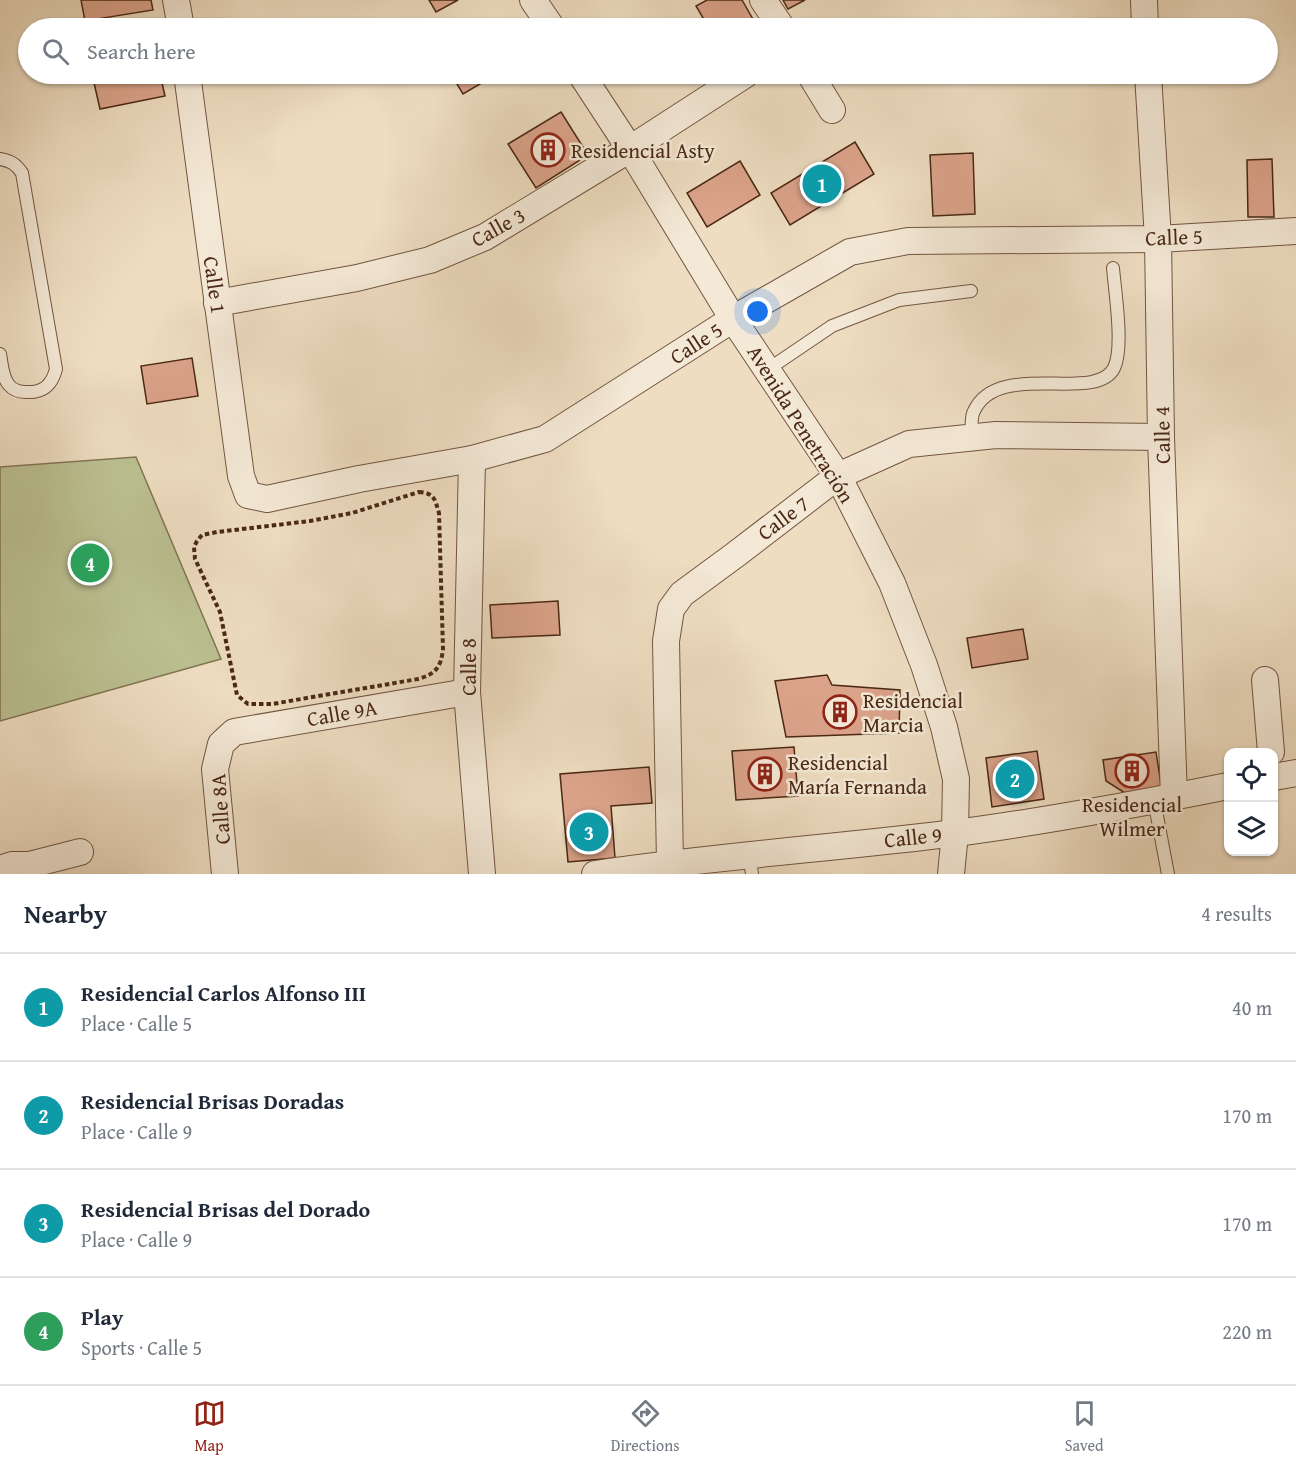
<!DOCTYPE html>
<html lang="en">
<head>
<meta charset="utf-8">
<style>
	:root { --surface:#fff; --page:#f2f2f3; --text:#1f2937; --muted:#747a83; --line:#e0e1e3; --accent:#8f2418 }
	body { margin:0; font-family:"Gentium Book Plus",serif; background:var(--page); color:var(--text) }
	.controls { position:absolute; right:18px; bottom:18px; display:grid; overflow:hidden; border-radius:12px; box-shadow:0 2px 4px #0004 }
	.controls button { width:54px; height:54px; display:grid; place-items:center; padding:0; border:0; border-bottom:2px solid var(--line); background:var(--surface); color:var(--text); font:30px sans-serif }
	.you { position:absolute; left:758px; top:312px; width:21px; height:21px; margin:-15px; border:4px solid #fff; border-radius:50%; background:#1a73e8; box-shadow:0 0 0 9px #1a73e833 }
	.badge { display:grid; place-items:center; width:39px; height:39px; border-radius:50%; background:var(--accent); color:#fff; font-size:20px; font-weight:700 }
	.pin { position:absolute; translate:-50% -50%; border:3px solid #fff; box-shadow:0 2px 6px #0006 }
	.list { margin:0; padding:0; list-style:none }
	h2 { display:flex; justify-content:space-between; align-items:center; height:78px; margin:0; padding:0 24px; font-size:26px }
	h2 small { font-size:20px; font-weight:400; color:var(--muted) }
	.list li { display:grid; grid-template-columns:39px 1fr auto; gap:18px; align-items:center; box-sizing:border-box; height:108px; padding:0 24px; border-top:2px solid var(--line) }
	.list b { display:block; font-size:22px; white-space:nowrap }
	.list p { margin:0; font-size:20px; white-space:nowrap; color:var(--muted) }
	.list em { font-size:20px; font-style:normal; color:var(--muted) }
	.icon { flex:none; width:33px; height:33px; fill:none; stroke:currentColor; stroke-width:2; stroke-linecap:round; stroke-linejoin:round }
	.map { position:relative; flex:none; width:1296px; height:874px; overflow:hidden }
	.search { position:absolute; background:var(--surface); box-shadow:0 2px 4px #0004; left:18px; right:18px; top:18px; height:66px; display:flex; align-items:center; gap:15px; box-sizing:border-box; padding:0 21px; border-radius:33px; color:var(--muted); font-size:22px }
	.sheet { height:510px; background:var(--surface) }
	nav { display:flex; justify-content:space-around; align-items:center; box-sizing:border-box; height:84px; border-top:2px solid var(--line); background:var(--surface); font-size:16px; color:var(--muted) }
	nav a { display:grid; justify-items:center; gap:3px }
	nav .on { color:var(--accent) }
	.map>svg:first-child { display:block }
</style>
</head>
<body>
<div class="map">
<svg width="1296" height="874" viewBox="0 0 1296 874">
	<rect width="100%" height="100%" fill="#eeddc1"/>
	<filter id="stains"><feTurbulence type="fractalNoise" baseFrequency=".00333" numOctaves="4"/><feColorMatrix values="0 0 0 0 .2 0 0 0 0 .09 0 0 0 0 .02 0 0 0 .5 -.17"/></filter>
	<radialGradient id="worn" r=".72"><stop offset=".6" stop-color="#630" stop-opacity="0"/><stop offset="1" stop-color="#630" stop-opacity=".3"/></radialGradient>
	<polygon fill="#bbc091" stroke="#827453" stroke-width="1.5" points="136,457 221,659 0,721 0,467"/>
	<g fill="#dba38a" stroke="#4a2815" stroke-width="1.5">
		<polygon points="81,0 151,0 153,10 85,21"/>
		<polygon points="429,0 458,0 436,12"/>
		<polygon points="707,0 742,0 758,28 709,28 696,6"/>
		<polygon points="783,0 805,0 788,9"/>
		<polygon points="92,74 160,74 165,96 100,109"/>
		<polygon points="451,74 497,74 463,94"/>
		<polygon points="561,112 588,155 536,188 508,144"/>
		<polygon points="855,142 874,174 790,225 771,193"/>
		<polygon points="973,153 975,214 933,216 930,155"/>
		<polygon points="1272,159 1274,217 1248,217 1247,160"/>
		<polygon points="740,161 760,195 707,227 687,193"/>
		<polygon points="192,358 198,396 147,404 141,366"/>
		<polygon points="558,601 560,635 492,638 490,605"/>
		<polygon points="1023,629 1028,659 972,668 967,638"/>
		<polygon points="827,675 832,685 900,690 899,733 786,737 775,681"/>
		<polygon points="794,747 798,796 736,800 732,751"/>
		<polygon points="1037,751 1044,799 992,807 986,758"/>
		<polygon points="1156,752 1162,791 1128,795 1106,781 1103,760"/>
		<polygon points="649,767 652,803 611,806 615,858 568,862 560,774"/>
	</g>
	<g fill="none" stroke-linecap="round" stroke-linejoin="round">
		<g stroke="#735540" stroke-width="14">
			<g id="service">
				<path d="M0 159C11 161 16 164 22 173L56 369C52 385 43 393 26 392 20 392 13 390 9 385 2 377 2 364 0 354"/>
				<polyline points="767,370 832,326 899,300 971,291"/>
				<path d="M972 438C972 430 970 418 974 411 998 359 1096 404 1114 368 1124 348 1115 292 1113 268"/>
				<polyline points="1154,800 1168,874"/>
				<polyline points="749,854 752,874"/>
			</g>
		</g>
		<g stroke="#735540" stroke-width="28">
			<g id="minor">
				<polyline points="176,0 181,28"/>
				<polyline points="533,0 552,28"/>
				<polyline points="763,0 782,28"/>
				<polyline points="1144,0 1145,28"/>
				<polyline points="187,74 241,476 248,495 267,499 359,479 472,459 545,439 733,319 850,252 908,241 1158,239 1296,231"/>
				<polyline points="581,74 630,149 733,319 838,476 892,583 924,665 944,727 956,779 955,833 951,874"/>
				<polyline points="810,74 832,110"/>
				<polyline points="1148,74 1158,239 1161,437 1174,797"/>
				<polyline points="217,303 357,278 430,260 485,237 630,149 746,74"/>
				<polyline points="472,459 467,692 482,874"/>
				<polyline points="1265,680 1271,752"/>
				<polyline points="1274,777 1296,773"/>
				<polyline points="670,863 666,641 671,609 682,594 735,555 838,476 909,444 996,435 1161,437"/>
				<polyline points="0,869 12,865 29,865 80,852"/>
				<polyline points="225,874 215,769 221,744 234,732 467,692"/>
				<path d="M595 874C715 856 835 848 956 833 1047 821 1138 804 1228 786"/>
			</g>
		</g>
		<path stroke="#4a2815" stroke-width="4" stroke-dasharray="4.5 3" stroke-linecap="butt" d="M419 492C435 493 435 500 439 513L443 649C441 667 436 674 418 679L272 704H248L237 695 220 612 195 559 194 547 197 541 202 535 217 532 310 521 352 513Z"/>
		<use href="#service" stroke="#f4e9d7" stroke-width="12"/>
		<use href="#minor" stroke="#f4e9d7" stroke-width="26"/>
	</g>
	<defs>
		<g id="building-ring" transform="scale(1.725)"><circle r="9.5" fill="#f4e9d7" stroke="#8f2418" stroke-width="1.5"/><path d="M-4-6H4V6H1V3H-1V6H-4ZM-2.5-4.3h1.7v1.8h-1.7ZM.8-4.3h1.7v1.8H.8ZM-2.5-1h1.7V.8h-1.7ZM.8-1h1.7V.8H.8Z" fill="#8f2418"/></g>
	</defs>
	<g fill-rule="evenodd">
		<use href="#building-ring" x="548" y="150"/>
		<use href="#building-ring" x="840" y="712"/>
		<use href="#building-ring" x="1132" y="771"/>
		<use href="#building-ring" x="765" y="774"/>
	</g>
	<g text-anchor="middle" dominant-baseline="central" stroke-width="5" stroke-linejoin="round" paint-order="stroke">
		<g font-size="21" fill="#4a2815" stroke="#f4e9d7" text-anchor="start">
			<text x="571" y="150">Residencial Asty</text>
			<text x="863" y="700">Residencial<tspan x="863" dy="24">Marcia</tspan></text>
			<text x="788" y="762">Residencial<tspan x="788" dy="24">María Fernanda</tspan></text>
			<text x="1132" y="804" text-anchor="middle">Residencial<tspan x="1132" dy="24">Wilmer</tspan></text>
		</g>
		<g font-size="21" fill="#4a2815" stroke="#f4e9d7">
			<text transform="translate(498 227) rotate(-29)">Calle 3</text>
			<text transform="translate(1174 237) rotate(-2)">Calle 5</text>
			<text transform="translate(215 285) rotate(82)">Calle 1</text>
			<text transform="translate(696 343) rotate(-33)">Calle 5</text>
			<text transform="translate(801 424) rotate(58)">Avenida Penetración</text>
			<text transform="translate(1162 435) rotate(-91)">Calle 4</text>
			<text transform="translate(783 518) rotate(-37)">Calle 7</text>
			<text transform="translate(468 667) rotate(-90)">Calle 8</text>
			<text transform="translate(342 713) rotate(-10)">Calle 9A</text>
			<text transform="translate(220 809) rotate(-94)">Calle 8A</text>
			<text transform="translate(913 837) rotate(-6)">Calle 9</text>
		</g>
	</g>
	<rect width="100%" height="100%" filter="url(#stains)"/>
	<rect width="100%" height="100%" fill="url(#worn)"/>
</svg>
<div class="controls">
<button><svg class="icon" aria-label="locate" viewBox="0 0 24 24"><circle cx="12" cy="12" r="6"/><path d="M12 2v4M12 18v4M2 12h4M18 12h4"/></svg></button>
<button><svg class="icon" aria-label="layers" viewBox="0 0 24 24"><path d="M12 4l9 5-9 5-9-5zM3 14l9 5 9-5"/></svg></button>
</div>
<div class="you"></div>
<div class="pin badge" style="left:822px;top:184px;background:#0f9aa8">1</div>
<div class="pin badge" style="left:1015px;top:779px;background:#0f9aa8">2</div>
<div class="pin badge" style="left:589px;top:832px;background:#0f9aa8">3</div>
<div class="pin badge" style="left:90px;top:563px;background:#2e9e5b">4</div>
<div class="search"><svg class="icon" aria-label="search" viewBox="0 0 24 24"><circle cx="10" cy="10" r="6"/><path d="M15 15l6 6"/></svg>Search here</div>
</div>
<section class="sheet">
<h2>Nearby<small>4 results</small></h2>
<ul class="list">
<li><span class="badge" style="background:#0f9aa8">1</span><div><b>Residencial Carlos Alfonso III</b><p>Place · Calle 5</p></div><em>40 m</em></li>
<li><span class="badge" style="background:#0f9aa8">2</span><div><b>Residencial Brisas Doradas</b><p>Place · Calle 9</p></div><em>170 m</em></li>
<li><span class="badge" style="background:#0f9aa8">3</span><div><b>Residencial Brisas del Dorado</b><p>Place · Calle 9</p></div><em>170 m</em></li>
<li><span class="badge" style="background:#2e9e5b">4</span><div><b>Play</b><p>Sports · Calle 5</p></div><em>220 m</em></li>
</ul>
</section>
<nav>
<a class="on"><svg class="icon" aria-label="map" viewBox="0 0 24 24"><path d="M3 6l6-2 6 2 6-2v14l-6 2-6-2-6 2zM9 4v14M15 6v14"/></svg>Map</a>
<a><svg class="icon" aria-label="directions" viewBox="0 0 24 24"><path d="M12 3l9 9-9 9-9-9zM9 14v-3h6M13 9l2 2-2 2"/></svg>Directions</a>
<a><svg class="icon" aria-label="saved" viewBox="0 0 24 24"><path d="M7 4h10v16l-5-4-5 4z"/></svg>Saved</a>
</nav>
</body>
</html>
